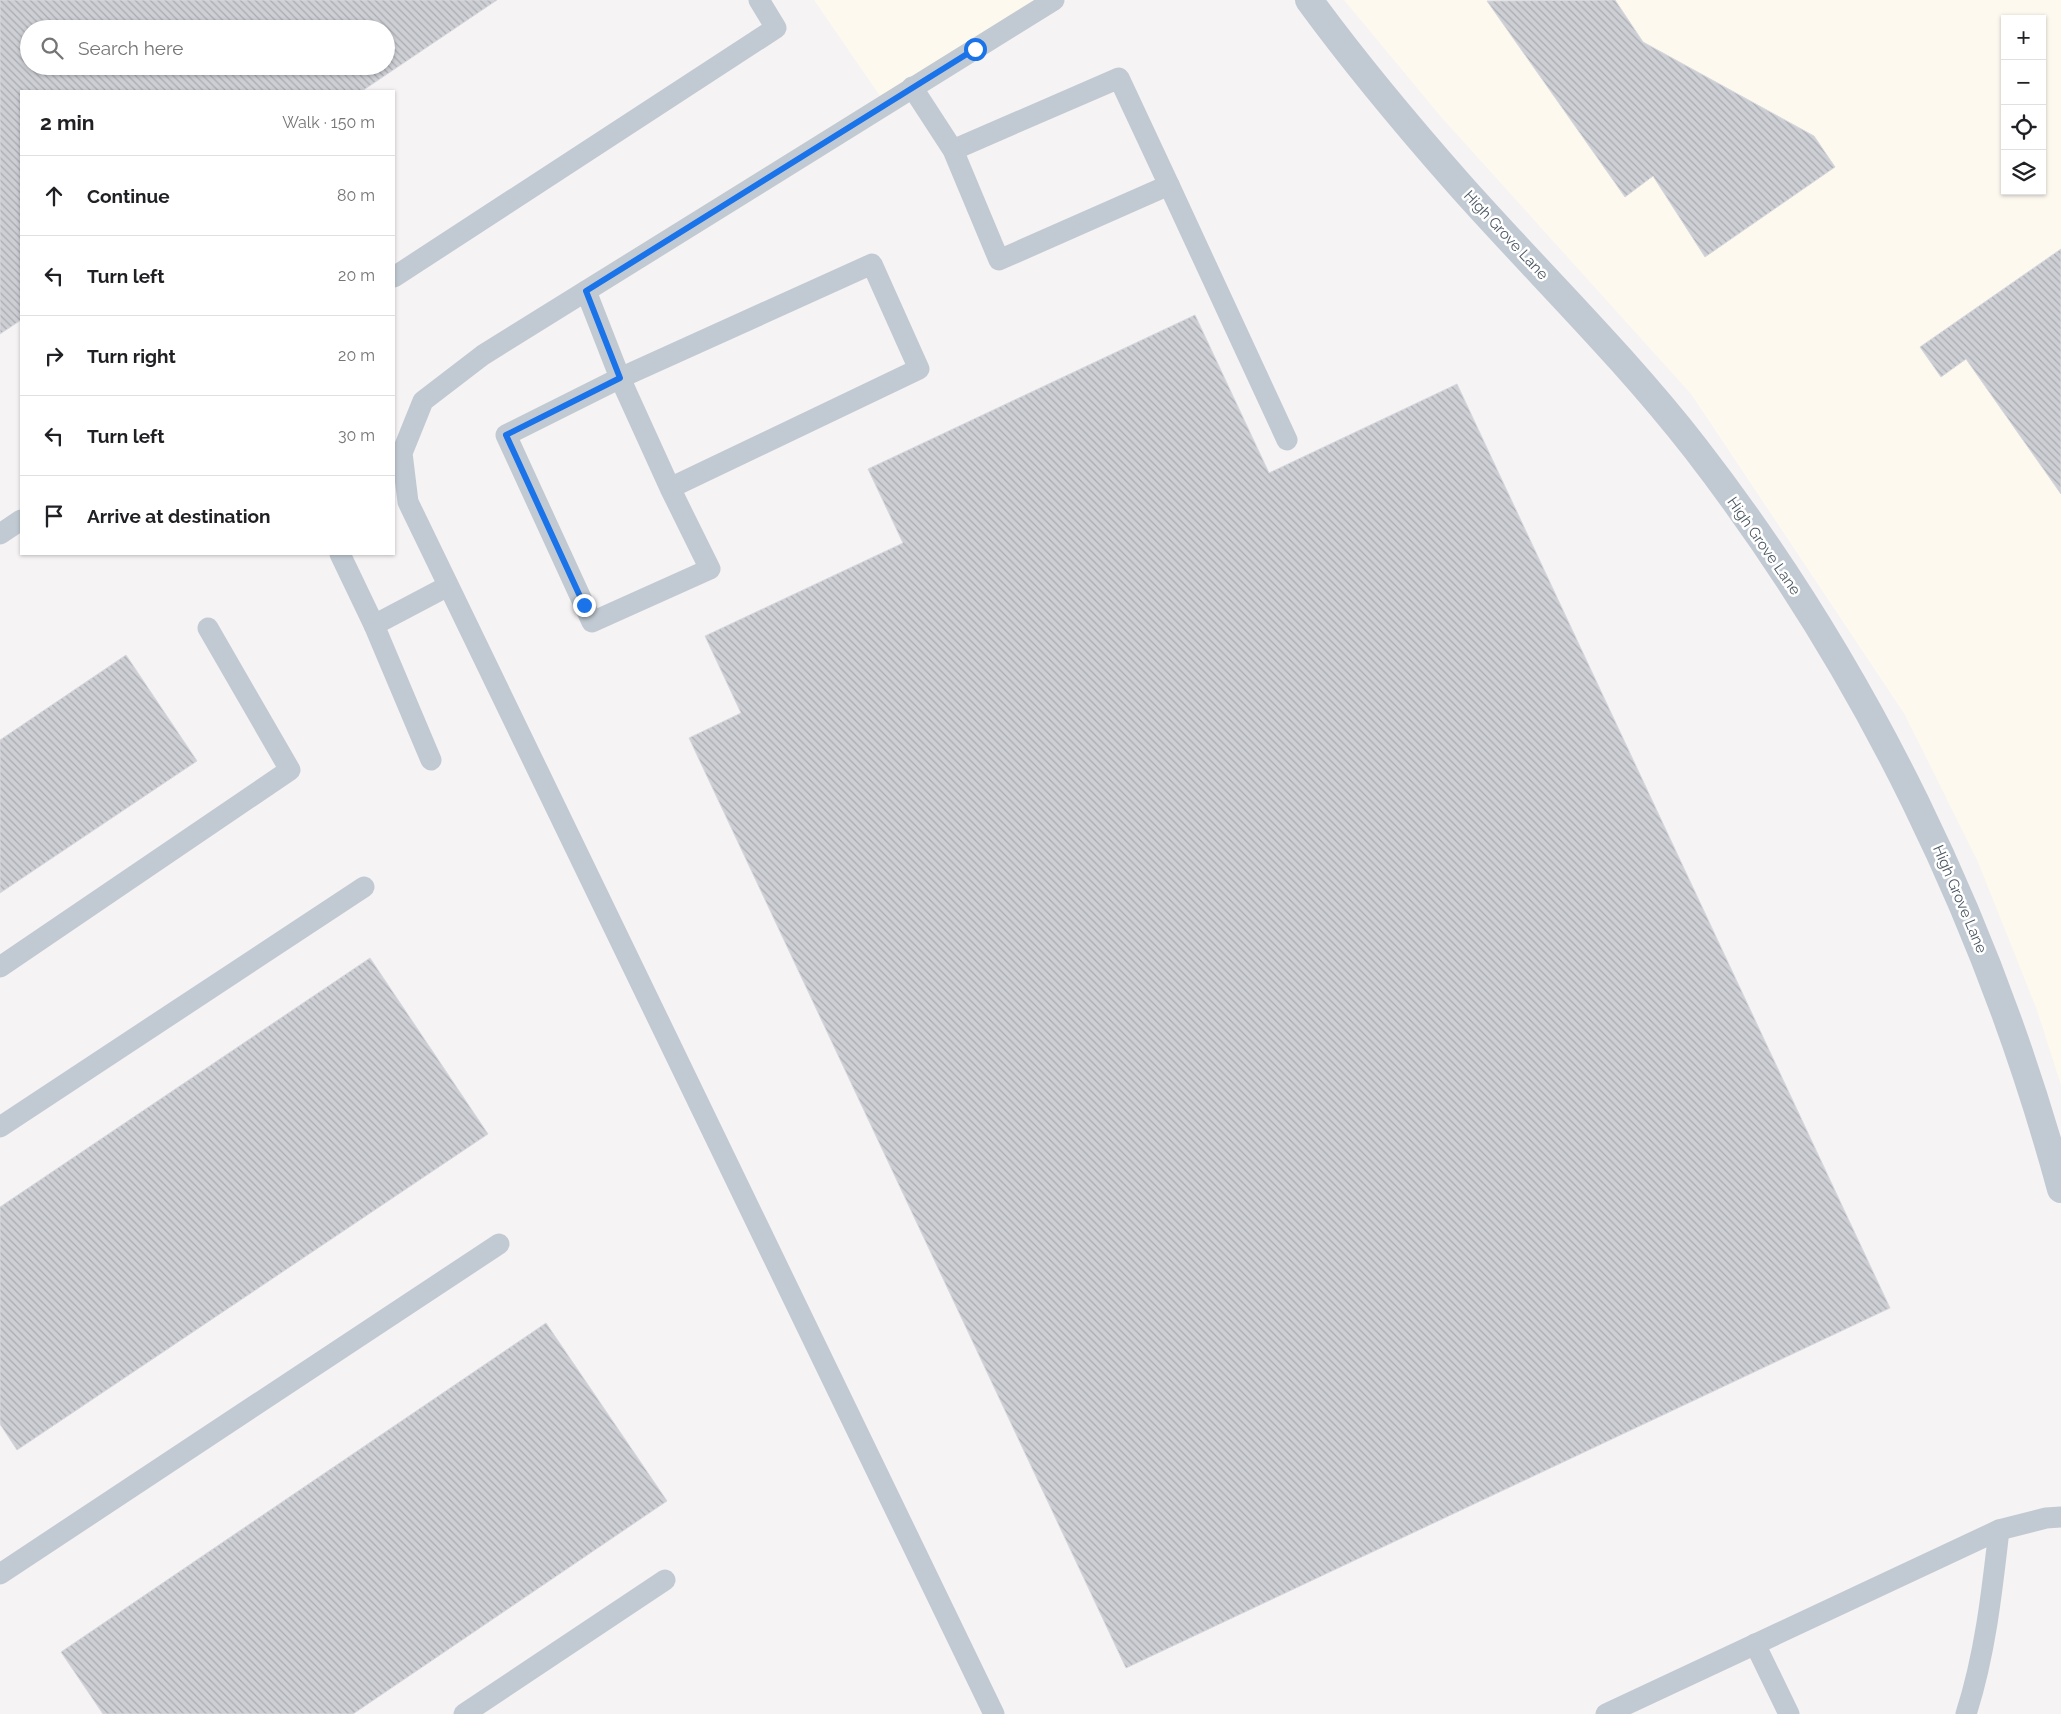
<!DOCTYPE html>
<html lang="en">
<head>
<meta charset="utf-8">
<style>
	:root { --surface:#fff; --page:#f6f6f6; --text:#202124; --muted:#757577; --line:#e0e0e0 }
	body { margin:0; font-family:Raleway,sans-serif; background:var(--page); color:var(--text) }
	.controls { position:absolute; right:15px; top:15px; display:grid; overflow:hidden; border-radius:0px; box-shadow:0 1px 4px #0004 }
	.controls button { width:45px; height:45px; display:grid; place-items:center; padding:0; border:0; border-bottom:1px solid var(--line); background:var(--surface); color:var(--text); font:25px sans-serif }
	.stop { position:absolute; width:15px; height:15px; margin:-11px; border:4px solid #1a73e8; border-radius:50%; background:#fff }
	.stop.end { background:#1a73e8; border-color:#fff; box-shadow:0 1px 5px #0008 }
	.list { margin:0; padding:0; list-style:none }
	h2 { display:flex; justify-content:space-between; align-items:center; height:65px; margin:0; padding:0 20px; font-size:21px }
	h2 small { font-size:16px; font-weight:400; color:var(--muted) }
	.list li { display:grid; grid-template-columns:32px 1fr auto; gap:15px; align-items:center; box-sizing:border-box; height:80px; padding:0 20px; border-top:1px solid var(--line) }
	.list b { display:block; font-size:19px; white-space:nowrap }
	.list em { font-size:16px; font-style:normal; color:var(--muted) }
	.icon { flex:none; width:28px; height:28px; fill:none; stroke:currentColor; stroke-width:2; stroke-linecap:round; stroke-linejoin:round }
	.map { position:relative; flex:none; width:2061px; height:1714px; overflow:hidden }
	.search { position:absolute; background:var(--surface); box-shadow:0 1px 4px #0004; left:20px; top:20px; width:375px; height:55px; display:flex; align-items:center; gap:12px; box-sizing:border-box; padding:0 18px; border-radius:28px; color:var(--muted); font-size:19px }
	.panel { position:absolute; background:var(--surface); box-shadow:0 1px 4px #0004; left:20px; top:90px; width:375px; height:465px; border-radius:0px }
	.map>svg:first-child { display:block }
</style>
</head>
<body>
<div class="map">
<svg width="2061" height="1714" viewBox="0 0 2061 1714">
	<defs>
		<pattern id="building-back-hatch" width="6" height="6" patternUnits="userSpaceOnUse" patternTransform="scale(1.25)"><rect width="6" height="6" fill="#cdcfd5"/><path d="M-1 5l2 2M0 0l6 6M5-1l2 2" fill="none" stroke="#a8abb0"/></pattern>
	</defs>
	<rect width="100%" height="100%" fill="#f5f3f3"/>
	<g fill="#fdf9ef" fill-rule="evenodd">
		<polygon points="814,0 1067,0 891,112"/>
		<path d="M1344 0H2061V1085L2037 1010 1978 862 1905 715 1691 394 1442 118ZM2005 19H2042V191H2005Z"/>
	</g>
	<g fill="url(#building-back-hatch)" stroke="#d7d9de" fill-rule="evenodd">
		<path d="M0 0H497L362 91H21V320L0 334ZM29 29H386V66H29Z"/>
		<polygon points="1615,0 1643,42 1814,136 1835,167 1705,257 1653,176 1625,197 1487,1"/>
		<polygon points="2061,249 2061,494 1966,359 1941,377 1920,347"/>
		<polygon points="1195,315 1269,473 1457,384 1890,1308 1126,1668 689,738 741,713 705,636 903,543 868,469"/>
		<polygon points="126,655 197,761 0,893 0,740"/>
		<polygon points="370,958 488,1134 17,1450 0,1424 0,1207"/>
		<polygon points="546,1323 667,1501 353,1714 103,1714 61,1652"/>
	</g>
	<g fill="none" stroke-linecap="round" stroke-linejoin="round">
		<g stroke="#c1cad2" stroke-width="21">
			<polyline points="912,87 953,150 1119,78 1169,185 999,260 953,150"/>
			<polyline points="1169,185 1287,440"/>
			<polyline points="394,277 776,28 759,0"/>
			<polyline points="586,291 620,378 872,264 919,369 670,488 710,569 592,622 506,435 620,378 670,488"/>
			<polyline points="0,534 21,520"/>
			<polyline points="340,554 374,625 431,760"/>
			<polyline points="374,625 448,586"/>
			<polyline points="0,967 290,770 208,628"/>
			<polyline points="0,1127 364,887"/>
			<polyline points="0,1574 499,1244"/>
			<polyline points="1755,1644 1789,1714"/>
			<polyline points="464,1714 665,1580"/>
			<polyline points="994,1714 408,502 402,453 423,401 483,355 1054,0"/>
			<polyline points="1606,1714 1999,1530 2046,1518 2061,1517"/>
			<path d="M1966 1714C1985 1655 1992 1592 1999 1530"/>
		</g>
		<path stroke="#c1cad2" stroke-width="28" d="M1309 0C1355 63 1406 124 1458 183 1537 272 1623 355 1696 449 1866 669 1988 921 2061 1189"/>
	</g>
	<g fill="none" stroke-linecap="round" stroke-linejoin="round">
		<polyline stroke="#1a73e8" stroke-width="6" points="584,605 506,435 620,378 586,291 975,49"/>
	</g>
	<g text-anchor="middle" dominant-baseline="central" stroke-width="5" stroke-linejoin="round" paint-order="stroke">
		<g font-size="15" fill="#4a5661" stroke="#fff">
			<text transform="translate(1506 235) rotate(47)">High Grove Lane</text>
			<text transform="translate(1764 546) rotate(55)">High Grove Lane</text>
			<text transform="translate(1960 899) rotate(67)">High Grove Lane</text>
		</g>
	</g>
</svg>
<div class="controls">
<button>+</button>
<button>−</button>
<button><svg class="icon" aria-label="locate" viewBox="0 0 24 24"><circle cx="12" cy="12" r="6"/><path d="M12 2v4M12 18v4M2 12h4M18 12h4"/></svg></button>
<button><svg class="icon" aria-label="layers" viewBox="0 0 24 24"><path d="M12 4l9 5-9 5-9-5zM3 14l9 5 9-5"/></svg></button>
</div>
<div class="stop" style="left:975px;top:49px"></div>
<div class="stop end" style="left:584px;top:605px"></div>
<div class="search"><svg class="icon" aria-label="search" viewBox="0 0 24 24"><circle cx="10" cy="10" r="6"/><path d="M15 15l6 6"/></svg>Search here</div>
<section class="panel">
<h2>2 min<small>Walk · 150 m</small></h2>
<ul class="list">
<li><svg class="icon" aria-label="ahead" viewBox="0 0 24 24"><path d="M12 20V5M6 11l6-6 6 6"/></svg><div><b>Continue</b></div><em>80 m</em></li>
<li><svg class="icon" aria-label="left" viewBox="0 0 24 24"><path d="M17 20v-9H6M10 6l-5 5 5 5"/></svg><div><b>Turn left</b></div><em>20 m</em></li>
<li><svg class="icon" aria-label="right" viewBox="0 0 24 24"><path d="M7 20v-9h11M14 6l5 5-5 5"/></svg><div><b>Turn right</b></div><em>20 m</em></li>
<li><svg class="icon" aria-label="left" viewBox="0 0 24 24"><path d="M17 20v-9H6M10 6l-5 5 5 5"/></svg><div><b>Turn left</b></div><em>30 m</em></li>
<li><svg class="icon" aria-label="arrive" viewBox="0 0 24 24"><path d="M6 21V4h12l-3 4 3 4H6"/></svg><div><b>Arrive at destination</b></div></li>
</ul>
</section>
</div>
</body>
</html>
